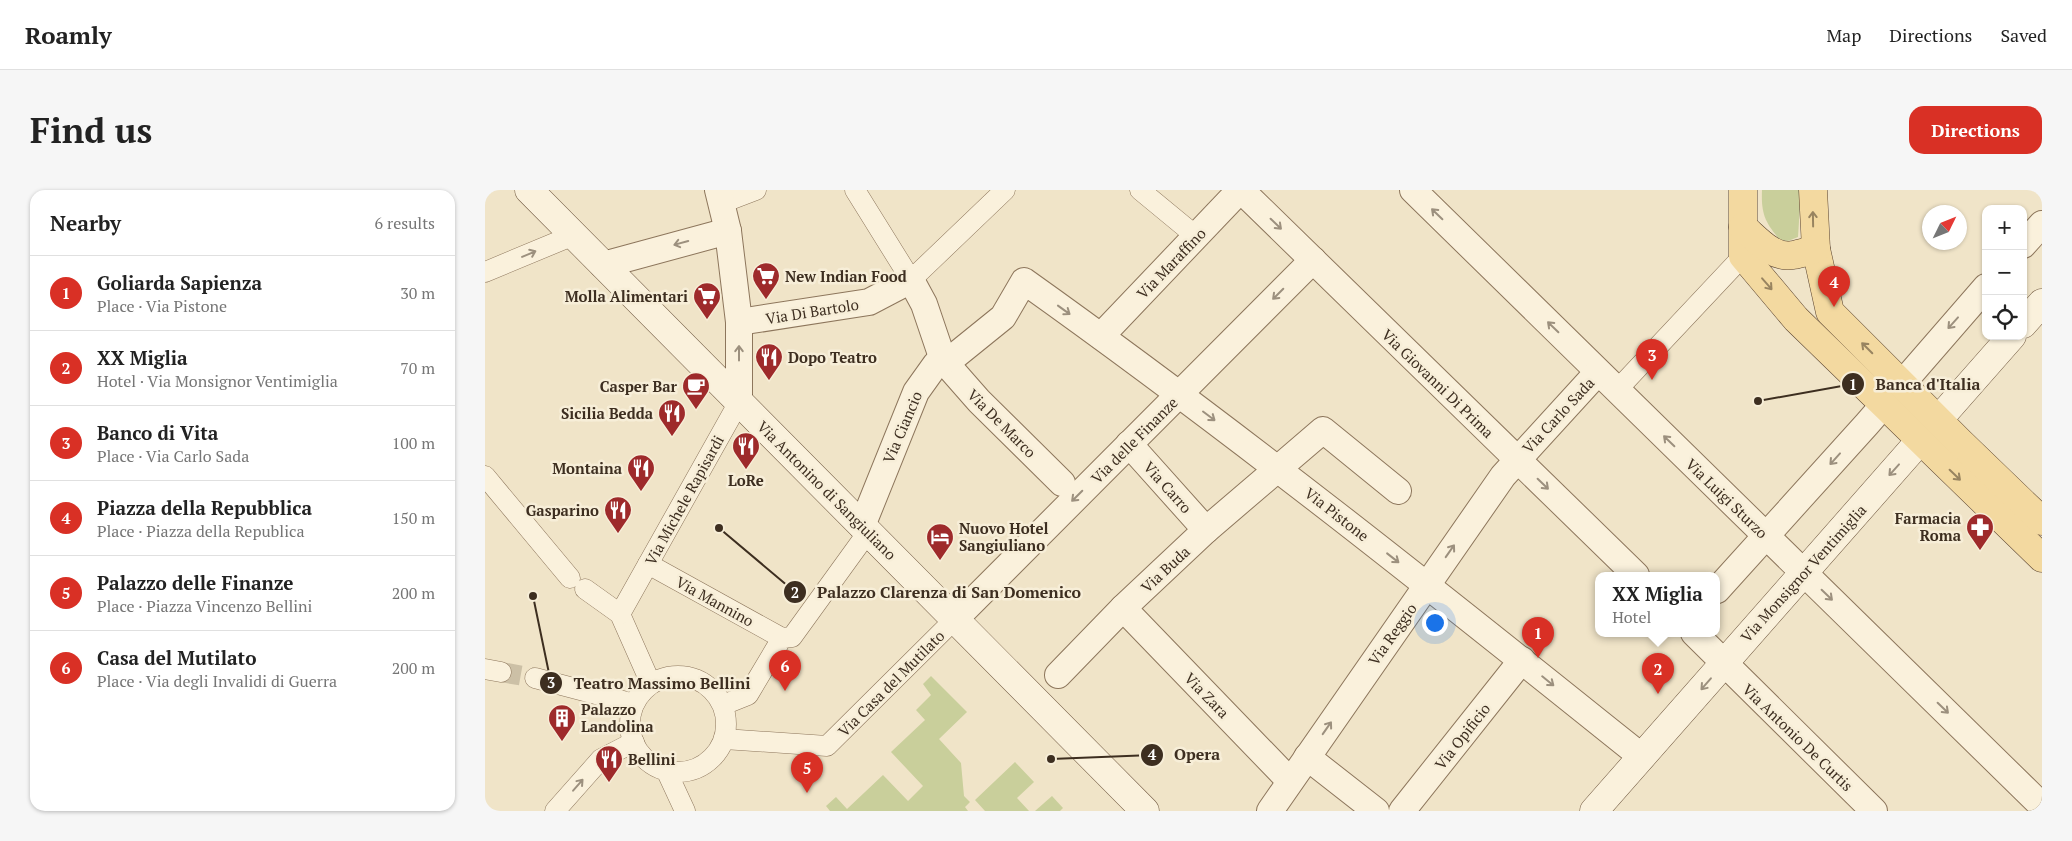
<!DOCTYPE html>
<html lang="en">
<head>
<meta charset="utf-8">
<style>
	:root { --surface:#fff; --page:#f6f6f6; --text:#222; --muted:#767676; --line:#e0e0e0; --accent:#d93025 }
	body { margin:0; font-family:"PT Serif",serif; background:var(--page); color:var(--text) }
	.controls { position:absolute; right:15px; top:15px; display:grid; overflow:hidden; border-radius:10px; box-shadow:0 1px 4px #0004 }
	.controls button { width:45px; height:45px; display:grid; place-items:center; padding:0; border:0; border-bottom:1px solid var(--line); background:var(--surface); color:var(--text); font:25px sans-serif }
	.compass { position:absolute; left:1437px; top:15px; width:45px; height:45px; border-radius:50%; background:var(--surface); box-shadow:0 1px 4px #0004; rotate:47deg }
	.you { position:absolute; left:949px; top:432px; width:18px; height:18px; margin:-12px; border:4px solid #fff; border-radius:50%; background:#1a73e8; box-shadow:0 0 0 8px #1a73e833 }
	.badge { display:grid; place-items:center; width:32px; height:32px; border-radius:50%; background:var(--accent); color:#fff; font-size:16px; font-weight:700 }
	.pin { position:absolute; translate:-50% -41px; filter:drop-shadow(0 1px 2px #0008) }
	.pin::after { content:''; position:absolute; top:26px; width:18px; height:15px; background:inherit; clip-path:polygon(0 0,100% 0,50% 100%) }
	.popup { position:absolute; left:1110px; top:382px; width:125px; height:65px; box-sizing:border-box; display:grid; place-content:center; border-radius:10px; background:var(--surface); filter:drop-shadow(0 1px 4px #0005); font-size:16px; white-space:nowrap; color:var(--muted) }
	.popup b { font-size:19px; color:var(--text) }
	.popup::after { content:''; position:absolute; left:50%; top:100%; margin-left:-10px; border:10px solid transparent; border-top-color:var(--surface) }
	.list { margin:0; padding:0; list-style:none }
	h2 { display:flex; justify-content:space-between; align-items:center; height:65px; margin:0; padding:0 20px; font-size:21px }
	h2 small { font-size:16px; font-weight:400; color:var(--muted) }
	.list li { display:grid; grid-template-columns:32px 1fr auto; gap:15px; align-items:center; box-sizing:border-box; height:75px; padding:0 20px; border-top:1px solid var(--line) }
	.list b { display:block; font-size:19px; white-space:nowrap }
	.list p { margin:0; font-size:16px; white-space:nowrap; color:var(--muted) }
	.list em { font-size:16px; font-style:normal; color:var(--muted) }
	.icon { flex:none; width:28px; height:28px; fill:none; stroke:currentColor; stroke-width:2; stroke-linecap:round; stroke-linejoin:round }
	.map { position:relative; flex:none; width:1557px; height:621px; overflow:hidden; border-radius:15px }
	header { display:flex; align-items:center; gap:30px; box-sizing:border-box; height:70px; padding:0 25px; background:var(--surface); border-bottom:1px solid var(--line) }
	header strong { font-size:24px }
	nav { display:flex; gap:28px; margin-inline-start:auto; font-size:18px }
	.intro { display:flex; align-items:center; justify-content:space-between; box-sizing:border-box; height:120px; padding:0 30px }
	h1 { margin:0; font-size:35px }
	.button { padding:12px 22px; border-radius:15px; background:var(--accent); color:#fff; font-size:18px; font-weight:700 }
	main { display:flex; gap:30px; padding:0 30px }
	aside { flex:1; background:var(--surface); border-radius:15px; box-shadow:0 1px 4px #0004 }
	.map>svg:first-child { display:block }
</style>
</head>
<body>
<header>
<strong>Roamly</strong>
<nav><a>Map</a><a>Directions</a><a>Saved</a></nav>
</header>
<div class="intro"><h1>Find us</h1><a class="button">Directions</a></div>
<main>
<aside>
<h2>Nearby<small>6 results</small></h2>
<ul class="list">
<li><span class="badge">1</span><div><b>Goliarda Sapienza</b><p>Place · Via Pistone</p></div><em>30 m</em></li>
<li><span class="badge">2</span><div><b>XX Miglia</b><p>Hotel · Via Monsignor Ventimiglia</p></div><em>70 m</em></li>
<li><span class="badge">3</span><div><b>Banco di Vita</b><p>Place · Via Carlo Sada</p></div><em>100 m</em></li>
<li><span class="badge">4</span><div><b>Piazza della Repubblica</b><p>Place · Piazza della Republica</p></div><em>150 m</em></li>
<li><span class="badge">5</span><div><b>Palazzo delle Finanze</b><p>Place · Piazza Vincenzo Bellini</p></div><em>200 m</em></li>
<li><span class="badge">6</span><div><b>Casa del Mutilato</b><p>Place · Via degli Invalidi di Guerra</p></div><em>200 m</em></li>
</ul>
</aside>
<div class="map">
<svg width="1557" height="621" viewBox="0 0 1557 621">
	<rect width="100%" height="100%" fill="#f0e4c8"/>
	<g fill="#c9cf9b">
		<path d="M1277 0H1316L1313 47 1303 51 1295 50C1280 32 1276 24 1277 0Z"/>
		<polygon points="446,486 482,522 454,549 476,573 479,606 485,612 480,617 483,621 345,621 341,616 351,607 362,619 398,585 423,611 438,596 406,562 440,530 431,520 446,505 438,494"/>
		<polygon points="530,572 549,592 532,608 544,621 500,621 490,610"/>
		<polygon points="567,606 578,618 575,621 550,621"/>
	</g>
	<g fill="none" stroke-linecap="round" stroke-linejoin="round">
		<polyline stroke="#ccc0a6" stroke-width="20" stroke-dasharray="20 10" stroke-linecap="butt" points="16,482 50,488"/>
		<g stroke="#8d765c" stroke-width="21">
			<g id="pedestrian">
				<polyline points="370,0 426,90 520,0"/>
				<polyline points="655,0 712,47"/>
				<polyline points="237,13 271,0"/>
				<polyline points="0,82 89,45"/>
				<polyline points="1132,200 1258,66"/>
				<polyline points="0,286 85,388"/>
				<polyline points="163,374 297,448"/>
				<polyline points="100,399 135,424 166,494"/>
				<polyline points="135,424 254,212"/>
				<polyline points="0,479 16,482"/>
				<circle cx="193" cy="534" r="48"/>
				<polyline points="50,488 149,514"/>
				<polyline points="238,515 263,505 297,448 307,447 383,342"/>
				<polyline points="239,549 342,556 470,429"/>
				<polyline points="181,580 200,621"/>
				<polyline points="70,621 116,569 149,552"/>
			</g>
		</g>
		<g stroke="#8d765c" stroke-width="28">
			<g id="minor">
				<polyline points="233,0 243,41 254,132 254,212"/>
				<polyline points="756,0 1151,385"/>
				<polyline points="928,0 1557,616"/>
				<polyline points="1538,55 1557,34"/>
				<polyline points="118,75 243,41"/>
				<polyline points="254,132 384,112 426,90 439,114 458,170 494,211 577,293"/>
				<polyline points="616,146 755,0"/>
				<polyline points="644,254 721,340"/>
				<path d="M377 336 431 202 451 174 471 165 518 127 539 91C751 242 954 404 1157 567"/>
				<polyline points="1232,400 1382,234 1501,97"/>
				<polyline points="638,418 805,591"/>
				<polyline points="470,429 828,70"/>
				<polyline points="1209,443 1389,621"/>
				<polyline points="573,485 638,418 721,340 838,240 913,301"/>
				<polyline points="822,567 891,621"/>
				<polyline points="785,621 1018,286 1113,182"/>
				<polyline points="917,621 1037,470"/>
			</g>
		</g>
		<g stroke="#6f573f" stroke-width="29">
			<g id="secondary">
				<polyline points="44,0 660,621"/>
				<polyline points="1538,134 1557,113"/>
				<polyline points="1109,621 1527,146"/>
			</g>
		</g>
		<g stroke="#5b4430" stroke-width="29">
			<g id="primary">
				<polyline points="1258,0 1258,66 1311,129 1557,368"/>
				<polyline points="1328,0 1331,59 1345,122 1474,251 1557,331"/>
				<path d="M1258 37C1272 49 1288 69 1308 65 1315 64 1323 61 1331 59"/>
			</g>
		</g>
		<use href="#pedestrian" stroke="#faf1dc" stroke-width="20"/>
		<use href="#minor" stroke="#faf1dc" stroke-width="26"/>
		<use href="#secondary" stroke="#faf1dc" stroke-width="28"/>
		<use href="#primary" stroke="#f3d9a0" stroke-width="28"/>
	</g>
	<defs><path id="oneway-shaft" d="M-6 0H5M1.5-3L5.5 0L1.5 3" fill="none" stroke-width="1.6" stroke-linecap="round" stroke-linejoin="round" transform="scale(1.25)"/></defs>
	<g stroke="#9c907e">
		<use href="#oneway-shaft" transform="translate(952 24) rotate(-136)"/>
		<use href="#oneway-shaft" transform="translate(791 34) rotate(44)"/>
		<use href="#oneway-shaft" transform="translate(196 53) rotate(165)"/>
		<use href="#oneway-shaft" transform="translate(44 64) rotate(-23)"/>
		<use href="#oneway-shaft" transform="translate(793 104) rotate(135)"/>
		<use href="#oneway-shaft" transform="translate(579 120) rotate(36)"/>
		<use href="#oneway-shaft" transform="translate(1468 133) rotate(132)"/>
		<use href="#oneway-shaft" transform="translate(1068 137) rotate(-136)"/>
		<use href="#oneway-shaft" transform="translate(254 163) rotate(-90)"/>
		<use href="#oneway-shaft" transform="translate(724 226) rotate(37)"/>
		<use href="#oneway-shaft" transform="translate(1184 251) rotate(-136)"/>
		<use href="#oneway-shaft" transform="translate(1350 269) rotate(132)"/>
		<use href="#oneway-shaft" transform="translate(1409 280) rotate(132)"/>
		<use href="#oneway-shaft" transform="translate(1058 294) rotate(44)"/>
		<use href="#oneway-shaft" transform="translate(592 306) rotate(135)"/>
		<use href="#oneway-shaft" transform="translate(965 361) rotate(-55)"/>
		<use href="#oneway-shaft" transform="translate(908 368) rotate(38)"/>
		<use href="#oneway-shaft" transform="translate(1342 405) rotate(44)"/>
		<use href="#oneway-shaft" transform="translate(1063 491) rotate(39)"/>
		<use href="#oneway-shaft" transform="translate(1221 494) rotate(131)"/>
		<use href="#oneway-shaft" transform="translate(1458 518) rotate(44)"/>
		<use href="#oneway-shaft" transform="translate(842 538) rotate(-55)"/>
		<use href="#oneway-shaft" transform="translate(93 595) rotate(-49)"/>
	</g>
	<g stroke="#988460">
		<use href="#oneway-shaft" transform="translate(1328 29) rotate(-91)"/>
		<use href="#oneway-shaft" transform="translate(1282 94) rotate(49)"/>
		<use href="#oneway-shaft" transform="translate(1382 158) rotate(-135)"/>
		<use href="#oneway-shaft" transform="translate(1470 285) rotate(44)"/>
	</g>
	<defs>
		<g id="supermarket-pin" transform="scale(1.4375)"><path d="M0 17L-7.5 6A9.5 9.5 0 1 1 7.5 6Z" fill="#9e2a2b" stroke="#f7eed8"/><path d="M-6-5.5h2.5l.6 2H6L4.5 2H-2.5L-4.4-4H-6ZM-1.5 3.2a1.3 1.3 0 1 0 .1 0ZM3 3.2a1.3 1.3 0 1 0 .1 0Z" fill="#fff"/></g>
		<g id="restaurant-pin" transform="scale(1.4375)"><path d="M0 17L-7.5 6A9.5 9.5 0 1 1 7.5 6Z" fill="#9e2a2b" stroke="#f7eed8"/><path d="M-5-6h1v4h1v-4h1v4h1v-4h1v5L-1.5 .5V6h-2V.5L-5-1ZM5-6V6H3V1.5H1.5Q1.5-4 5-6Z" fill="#fff"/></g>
		<g id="cafe-pin" transform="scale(1.4375)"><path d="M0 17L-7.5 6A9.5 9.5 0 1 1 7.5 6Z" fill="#9e2a2b" stroke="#f7eed8"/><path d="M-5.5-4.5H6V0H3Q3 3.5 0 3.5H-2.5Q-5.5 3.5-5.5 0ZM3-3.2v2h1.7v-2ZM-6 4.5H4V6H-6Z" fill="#fff"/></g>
		<g id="pharmacy-pin" transform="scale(1.4375)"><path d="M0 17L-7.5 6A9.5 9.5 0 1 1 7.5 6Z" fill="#9e2a2b" stroke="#f7eed8"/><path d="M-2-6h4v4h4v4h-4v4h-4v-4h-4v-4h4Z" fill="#fff"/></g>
		<g id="hotel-pin" transform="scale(1.4375)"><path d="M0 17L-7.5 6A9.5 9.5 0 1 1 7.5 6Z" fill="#9e2a2b" stroke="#f7eed8"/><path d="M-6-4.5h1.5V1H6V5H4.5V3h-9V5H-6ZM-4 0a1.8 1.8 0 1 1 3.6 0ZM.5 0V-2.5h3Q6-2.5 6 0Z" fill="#fff"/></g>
		<g id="building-pin" transform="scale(1.4375)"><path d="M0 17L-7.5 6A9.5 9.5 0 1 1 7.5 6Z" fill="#9e2a2b" stroke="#f7eed8"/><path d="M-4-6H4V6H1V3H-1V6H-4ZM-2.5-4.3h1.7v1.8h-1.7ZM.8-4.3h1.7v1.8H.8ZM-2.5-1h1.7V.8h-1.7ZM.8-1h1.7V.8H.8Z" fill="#fff"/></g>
	</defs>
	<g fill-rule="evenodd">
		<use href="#supermarket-pin" x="281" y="86"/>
		<use href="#supermarket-pin" x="222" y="106"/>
		<use href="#restaurant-pin" x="284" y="167"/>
		<use href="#cafe-pin" x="211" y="196"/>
		<use href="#restaurant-pin" x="187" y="223"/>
		<use href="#restaurant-pin" x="261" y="256"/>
		<use href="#restaurant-pin" x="156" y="278"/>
		<use href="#restaurant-pin" x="133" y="320"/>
		<use href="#pharmacy-pin" x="1495" y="337"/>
		<use href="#hotel-pin" x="455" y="347"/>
		<use href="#building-pin" x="77" y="528"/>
		<use href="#restaurant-pin" x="124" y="569"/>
	</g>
	<g text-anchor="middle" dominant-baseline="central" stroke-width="5" stroke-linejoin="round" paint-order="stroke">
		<g font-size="15" fill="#3d2e20" stroke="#f7eed8">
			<text transform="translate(686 73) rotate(-46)">Via Maraffino</text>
			<text transform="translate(327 121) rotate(-9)">Via Di Bartolo</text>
			<text transform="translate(953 193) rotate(44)">Via Giovanni Di Prima</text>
			<text transform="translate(1073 225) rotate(-47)">Via Carlo Sada</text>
			<text transform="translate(517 233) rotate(45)">Via De Marco</text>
			<text transform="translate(417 237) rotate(-67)">Via Ciancio</text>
			<text transform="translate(649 250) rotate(-45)">Via delle Finanze</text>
			<text transform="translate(683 297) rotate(48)">Via Carro</text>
			<text transform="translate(342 300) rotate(45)">Via Antonino di Sangiuliano</text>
			<text transform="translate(1242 308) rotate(44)">Via Luigi Sturzo</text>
			<text transform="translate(199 310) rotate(-61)">Via Michele Rapisardi</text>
			<text transform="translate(852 324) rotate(38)">Via Pistone</text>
			<text transform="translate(680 379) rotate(-43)">Via Buda</text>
			<text transform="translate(1318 383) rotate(-48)">Via Monsignor Ventimiglia</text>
			<text transform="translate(230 411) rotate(29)">Via Mannino</text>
			<text transform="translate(907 444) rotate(-55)">Via Reggio</text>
			<text transform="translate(406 493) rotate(-45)">Via Casa del Mutilato</text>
			<text transform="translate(722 505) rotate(46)">Via Zara</text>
			<text transform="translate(977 546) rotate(-52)">Via Opificio</text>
			<text transform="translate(1313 547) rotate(44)">Via Antonio De Curtis</text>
		</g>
		<g font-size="15" font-weight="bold" fill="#3d2e20" stroke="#f7eed8" text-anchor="end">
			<text x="300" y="86" text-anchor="start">New Indian Food</text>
			<text x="203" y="106">Molla Alimentari</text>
			<text x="303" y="167" text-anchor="start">Dopo Teatro</text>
			<text x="192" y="196">Casper Bar</text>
			<text x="168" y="223">Sicilia Bedda</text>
			<text x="137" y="278">Montaina</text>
			<text x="261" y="290" text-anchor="middle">LoRe</text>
			<text x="114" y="320">Gasparino</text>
			<text x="1476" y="328">Farmacia<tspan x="1476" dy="17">Roma</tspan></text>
			<text x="474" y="338" text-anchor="start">Nuovo Hotel<tspan x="474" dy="17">Sangiuliano</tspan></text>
			<text x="96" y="519" text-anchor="start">Palazzo<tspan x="96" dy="17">Landolina</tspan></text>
			<text x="143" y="569" text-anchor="start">Bellini</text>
		</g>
	</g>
	<path fill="none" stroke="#3d2e20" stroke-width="2" d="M1273 211L1368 194M234 338L310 402M48 406L66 493M566 569L667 565"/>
	<g fill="#3d2e20" stroke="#f7eed8" stroke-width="2">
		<circle cx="1273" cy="211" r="5"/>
		<circle cx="234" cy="338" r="5"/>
		<circle cx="48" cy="406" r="5"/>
		<circle cx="566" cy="569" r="5"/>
		<circle cx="1368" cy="194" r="12"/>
		<circle cx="310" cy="402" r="12"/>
		<circle cx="66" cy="493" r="12"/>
		<circle cx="667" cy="565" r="12"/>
	</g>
	<g font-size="15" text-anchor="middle" font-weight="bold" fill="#fff">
		<text x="1368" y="200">1</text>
		<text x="310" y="408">2</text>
		<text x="66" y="498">3</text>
		<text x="667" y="570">4</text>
	</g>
	<g font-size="16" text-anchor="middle" font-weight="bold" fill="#3d2e20" stroke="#f7eed8" stroke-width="5" stroke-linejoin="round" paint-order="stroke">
		<text x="1443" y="200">Banca d'Italia</text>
		<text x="464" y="408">Palazzo Clarenza di San Domenico</text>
		<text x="177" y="499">Teatro Massimo Bellini</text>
		<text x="712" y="570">Opera</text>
	</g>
</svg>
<div class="controls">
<button>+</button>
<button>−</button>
<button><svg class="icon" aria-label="locate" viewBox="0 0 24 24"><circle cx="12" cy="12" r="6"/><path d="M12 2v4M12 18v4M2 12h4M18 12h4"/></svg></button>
</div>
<svg class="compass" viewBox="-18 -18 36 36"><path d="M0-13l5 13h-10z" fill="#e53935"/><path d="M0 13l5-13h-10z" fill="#767676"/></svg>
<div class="you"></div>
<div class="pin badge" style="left:1053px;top:468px">1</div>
<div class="pin badge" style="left:1173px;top:504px">2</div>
<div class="popup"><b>XX Miglia</b>Hotel</div>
<div class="pin badge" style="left:1167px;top:190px">3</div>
<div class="pin badge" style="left:1349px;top:117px">4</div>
<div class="pin badge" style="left:322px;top:603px">5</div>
<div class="pin badge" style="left:300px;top:501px">6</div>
</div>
</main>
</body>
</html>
